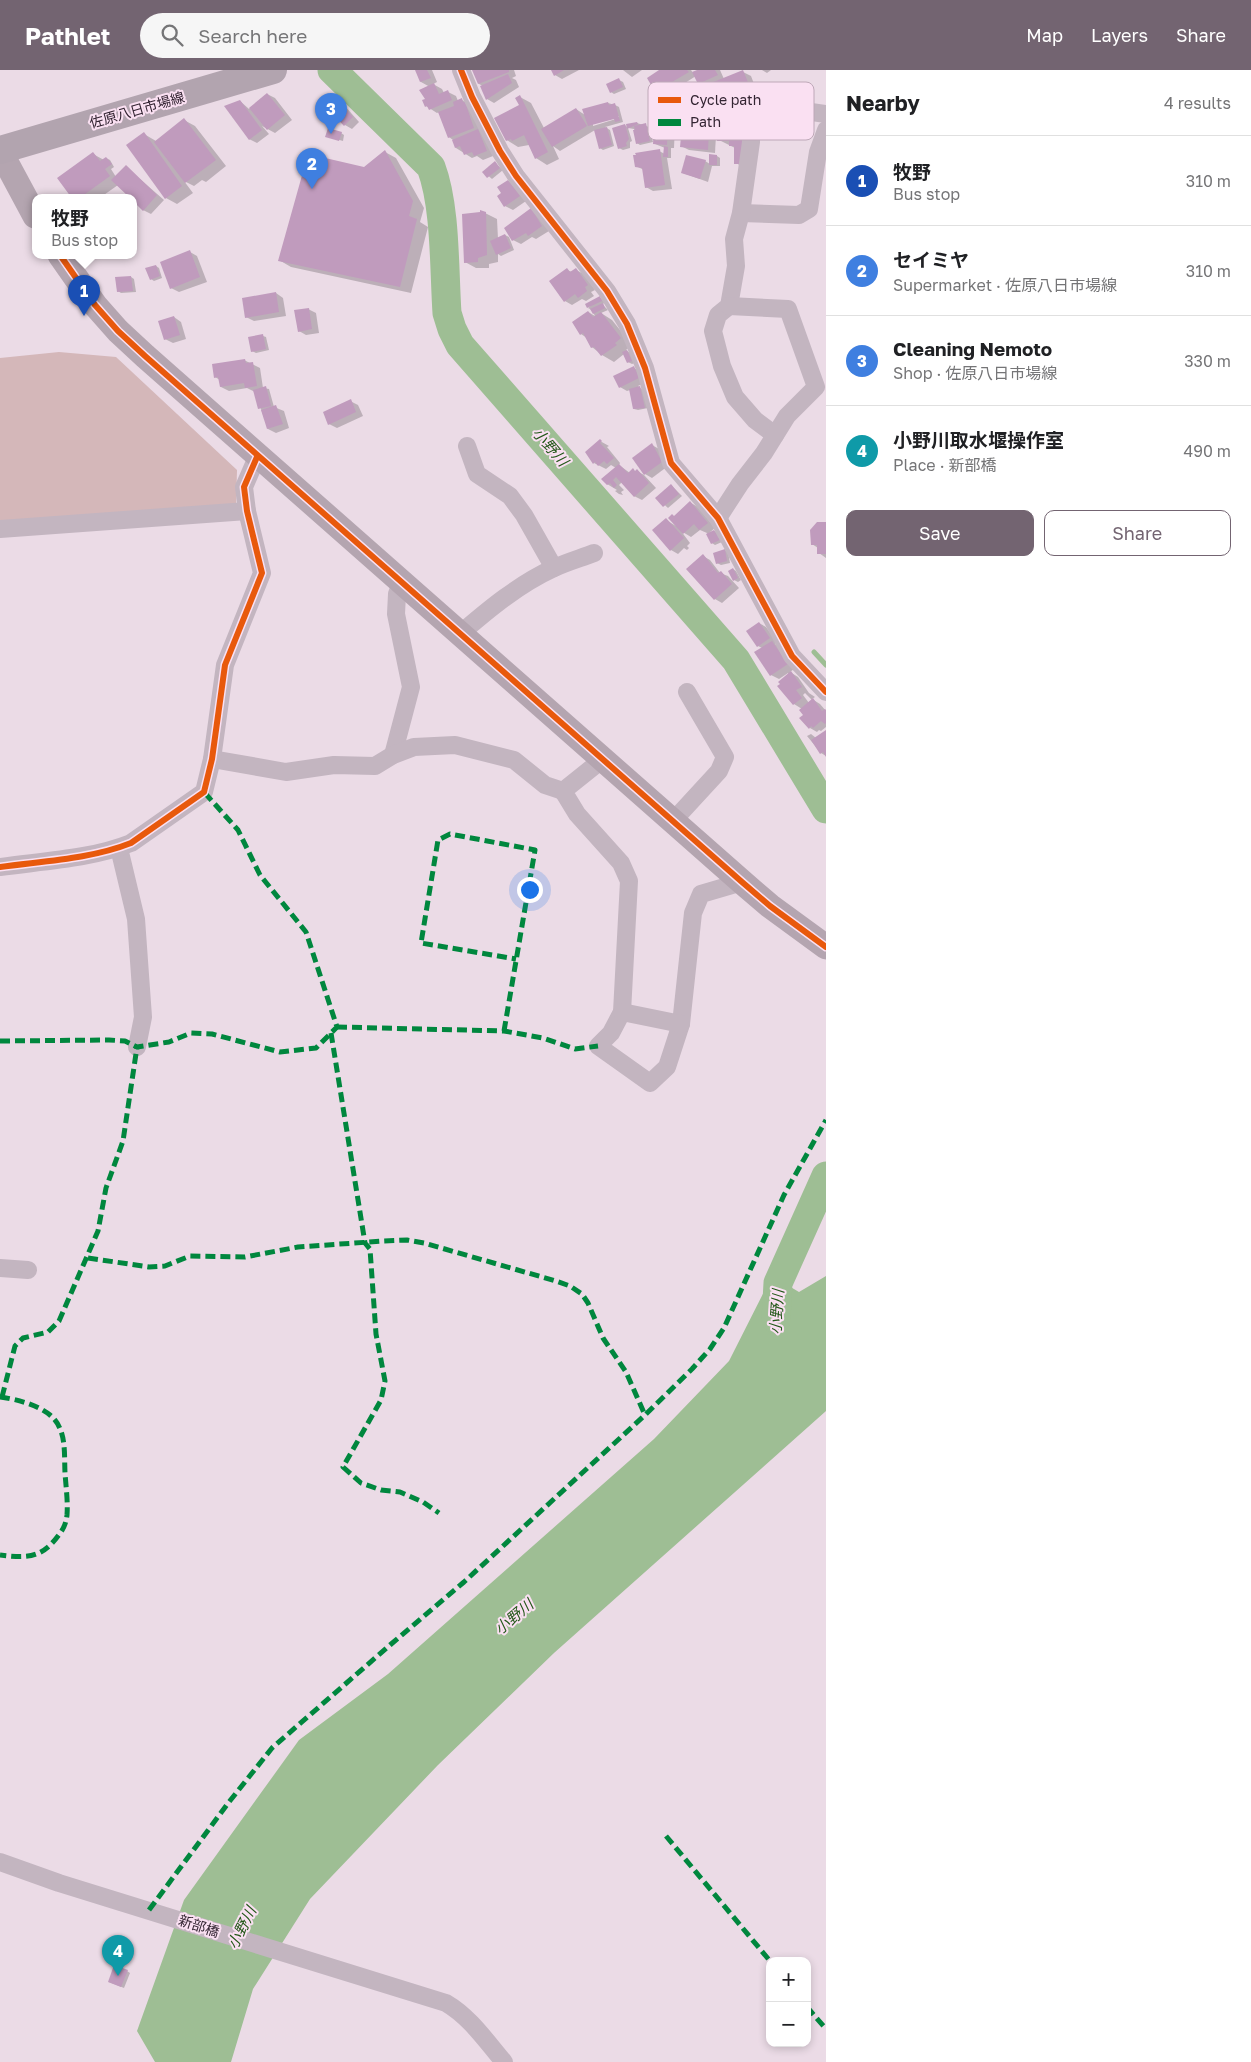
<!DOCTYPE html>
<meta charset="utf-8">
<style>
body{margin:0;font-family:"Golos Text","Noto Sans JP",sans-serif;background:#f6f6f6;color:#202124}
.controls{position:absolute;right:15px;bottom:15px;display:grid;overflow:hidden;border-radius:10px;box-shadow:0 2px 8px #0003}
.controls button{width:45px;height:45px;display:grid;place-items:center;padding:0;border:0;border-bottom:1px solid #e0e0e0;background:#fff;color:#202124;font:25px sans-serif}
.you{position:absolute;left:529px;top:819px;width:18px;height:18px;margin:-12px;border:4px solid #fff;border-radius:50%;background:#1a73e8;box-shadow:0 0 0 8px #1a73e833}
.badge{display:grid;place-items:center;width:32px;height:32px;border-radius:50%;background:#736471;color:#fff;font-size:16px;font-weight:700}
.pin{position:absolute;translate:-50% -41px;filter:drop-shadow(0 1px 2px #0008)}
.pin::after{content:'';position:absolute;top:26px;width:18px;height:15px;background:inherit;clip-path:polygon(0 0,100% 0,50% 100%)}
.popup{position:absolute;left:32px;top:124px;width:105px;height:65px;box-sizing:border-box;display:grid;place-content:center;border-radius:10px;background:#fff;filter:drop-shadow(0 1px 4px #0005);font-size:16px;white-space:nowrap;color:#757577}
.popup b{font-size:19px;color:#202124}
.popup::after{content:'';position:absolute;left:50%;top:100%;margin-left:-10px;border:10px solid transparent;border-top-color:#fff}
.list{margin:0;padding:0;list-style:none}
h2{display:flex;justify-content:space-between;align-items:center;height:65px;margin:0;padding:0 20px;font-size:21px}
h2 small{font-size:16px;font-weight:400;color:#757577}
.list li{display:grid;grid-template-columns:32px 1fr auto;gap:15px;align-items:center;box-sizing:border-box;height:90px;padding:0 20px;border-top:1px solid #e0e0e0}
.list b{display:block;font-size:19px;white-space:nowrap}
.list p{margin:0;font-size:16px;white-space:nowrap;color:#757577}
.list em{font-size:16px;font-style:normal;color:#757577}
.actions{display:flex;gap:10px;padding:15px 20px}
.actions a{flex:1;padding:11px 0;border:1px solid #736471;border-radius:10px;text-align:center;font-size:18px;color:#736471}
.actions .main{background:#736471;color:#fff}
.icon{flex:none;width:28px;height:28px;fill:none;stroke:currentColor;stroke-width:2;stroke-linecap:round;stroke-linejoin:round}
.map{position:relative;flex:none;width:826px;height:1992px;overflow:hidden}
header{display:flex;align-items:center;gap:30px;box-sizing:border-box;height:70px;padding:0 25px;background:#736471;color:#fff}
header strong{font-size:24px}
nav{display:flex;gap:28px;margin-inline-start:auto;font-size:18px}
.search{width:350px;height:45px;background:#f6f6f6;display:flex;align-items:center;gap:12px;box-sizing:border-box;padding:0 18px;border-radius:28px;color:#757577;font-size:19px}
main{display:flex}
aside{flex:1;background:#fff}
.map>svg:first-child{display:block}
.green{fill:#d4b7b9}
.water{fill:#9ebe94}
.shadow{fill:#0003;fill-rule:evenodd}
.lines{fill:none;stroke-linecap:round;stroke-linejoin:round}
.stream{stroke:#9ebe94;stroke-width:5}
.river{stroke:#9ebe94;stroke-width:29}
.building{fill:#c09bbd}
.street{stroke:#c3b5c0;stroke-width:18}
.secondary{stroke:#b4a5b0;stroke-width:25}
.primary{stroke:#b2a4af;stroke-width:28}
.quiet{stroke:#00873e;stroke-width:5;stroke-dasharray:10 5;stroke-linecap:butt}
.cycleway-casing{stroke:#fae0f2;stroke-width:9}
.cycleway{stroke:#e8590c;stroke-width:6}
.labels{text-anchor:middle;stroke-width:4;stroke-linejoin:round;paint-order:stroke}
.street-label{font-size:14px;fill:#332432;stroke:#fae0f2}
.water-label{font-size:15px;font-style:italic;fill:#215717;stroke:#fae0f2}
.key{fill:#fae0f2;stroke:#bea8b8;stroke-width:1}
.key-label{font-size:14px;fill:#332432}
</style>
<header>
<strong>Pathlet</strong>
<div class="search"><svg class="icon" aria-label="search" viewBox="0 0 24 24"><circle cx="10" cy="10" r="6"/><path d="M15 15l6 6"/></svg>Search here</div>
<nav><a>Map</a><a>Layers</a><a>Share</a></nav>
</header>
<main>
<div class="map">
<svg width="826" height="1992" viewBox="0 0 826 1992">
<rect width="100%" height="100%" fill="#ebdbe6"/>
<!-- green -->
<polygon class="green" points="59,282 116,287 237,400 236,438 0,455 0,288"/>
<!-- water -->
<polygon class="water" points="772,1206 799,1222 826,1206 826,1341 554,1583 438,1695 310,1829 253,1919 231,1992 155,1992 137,1961 184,1830 299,1670 388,1604 654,1369 729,1291"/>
<!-- shadow -->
<g class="shadow">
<polygon points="416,0 432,0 437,12 433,14 442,19 444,23 448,22 456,26 458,31 462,30 469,34 493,86 483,90 477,86 472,88 456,78 453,70 449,67 439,42 437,43 426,36 430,17 421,12"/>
<polygon points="473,0 514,0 516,6 512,8 516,10 519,17 494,33 487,29 483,16 479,14"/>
<polygon points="552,0 579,0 562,9 555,5"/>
<polygon points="623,0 642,0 632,7"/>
<polygon points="662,0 691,0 693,3 700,0 720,0 724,9 743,2 751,6 756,19 720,33 712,28 708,17 699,14 696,6 664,26 656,21"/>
<polygon points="762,0 771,0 767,3"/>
<polygon points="619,10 623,12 626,19 614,24 611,22"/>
<polygon points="688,23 691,25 696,37 685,41 681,39"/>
<polygon points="267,24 275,28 292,50 275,63 262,56 269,64 257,73 249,69 240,31 249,39"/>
<path d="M520,27L531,33L544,58L576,39L585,45L608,33L615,35L619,37L623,52L605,57L610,60L614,76L603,80L600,78L595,60L560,81L553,76L559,89L547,95L536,88L529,75L518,77L507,70L521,36ZM619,46V48L593,56V54Z"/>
<polygon points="336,31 344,35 359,52 352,59 345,55"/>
<polygon points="184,50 195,56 226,96 206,112 202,110 194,116 184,111 193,123 177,134 166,128 144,64 156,71"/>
<polygon points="668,51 675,55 674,78 671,78 671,88 667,88 672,119 653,121 646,117 644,100 636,96 659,81 665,84 665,78 655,74"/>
<polygon points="637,53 649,57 653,72 640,75 637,73 634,59 628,58 632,71 630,72 630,78 623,80 619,78 625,55 628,58"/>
<polygon points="725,57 733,61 743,97 736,93 735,78 719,70"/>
<polygon points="683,58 709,60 716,65 715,83 689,80 681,76"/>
<polygon points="341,63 344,65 343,71 329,67"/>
<polygon points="385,82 396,88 424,138 420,152 428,157 411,223 291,197 279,190 364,98"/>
<polygon points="93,84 104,90 106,88 110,90 114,97 111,99 116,107 140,109 164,130 151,144 143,140 133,127 118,115 101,127 73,127 59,108"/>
<polygon points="717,86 720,88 720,96 712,96 708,112 683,103 705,91 710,94"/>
<polygon points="495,93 503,100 492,109 484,102"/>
<polygon points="508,111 516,116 526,131 513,140 505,136 503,123"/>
<polygon points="531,139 538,144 549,161 536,169 532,167 521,174 513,170"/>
<polygon points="481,143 485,143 497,149 498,169 505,165 509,167 514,180 501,186 498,184 498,192 489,194 489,198 476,198 465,192"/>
<polygon points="190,182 197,186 207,212 179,222 171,218"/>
<polygon points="156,196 159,198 162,208 154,211 151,209"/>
<polygon points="567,200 572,202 576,200 584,204 595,220 591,222 594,226 586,231 582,229 572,235 565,231"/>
<polygon points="131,207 134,209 136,222 121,223 118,221"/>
<polygon points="276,223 283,228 286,246 254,251 246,247"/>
<polygon points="600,228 603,230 605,233 602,234 608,240 601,243 612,250 632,275 626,280 630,283 635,293 632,294 628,292 624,284 614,292 602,285 592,277 587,268 581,264 588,242 595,246 592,240 588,238"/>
<polygon points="308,239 316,243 319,263 306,265 299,261"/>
<polygon points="174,247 181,252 186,269 173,273 165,269"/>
<polygon points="263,266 266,267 269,280 256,283 252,281"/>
<polygon points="244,290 260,298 263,318 269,319 274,337 284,341 289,358 276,363 268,359 255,322 247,318 229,321 221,317 220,310 215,307"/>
<polygon points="634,298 641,302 646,312 638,316 643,320 648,338 638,340 634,339 630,320 627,321 620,317"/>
<polygon points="350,331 358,335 363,346 337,358 329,354"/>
<polygon points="600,371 609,376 607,377 620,393 619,395 630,403 637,401 644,405 656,418 642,430 634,426 622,412 619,415 624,420 621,422 623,425 619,424 615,421 617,420 607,414 616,398 611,395 606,399 594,393"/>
<polygon points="652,375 659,379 668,396 652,408 645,404"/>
<polygon points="671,415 682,426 668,438 657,428"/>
<polygon points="691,433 698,437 715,458 709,463 714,461 718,463 722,472 715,475 712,473 707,463 700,460 691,467 681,461 690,473 687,476 689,478 687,480 684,478 678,484 671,480 666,450 676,456 675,447"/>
<polygon points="826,453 826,488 819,483 818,478 812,474"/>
<polygon points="725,480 728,482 730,493 721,495 717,493"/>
<polygon points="703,486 710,490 720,503 728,506 739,518 722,533 715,529"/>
<polygon points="733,499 736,501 741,510 738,512 734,510"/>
<path d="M759,553L766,557L777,572L775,574L779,576L794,599L790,602L798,607L809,623L815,627L812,629L820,634L826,641V657L821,661L819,660L817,662L810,658L802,639L794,634L788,603L779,609L771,605L762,578L758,576ZM805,623L812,630L809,633L803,625Z"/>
<polygon points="826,662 826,686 821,683 807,666 811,664 816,668"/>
<polygon points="127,1901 130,1903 124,1918 109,1912"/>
</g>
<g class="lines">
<!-- stream -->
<polyline class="stream" points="814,582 826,595"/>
<!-- river -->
<g class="river">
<path d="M332,0L431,97C446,137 444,199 447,243L452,259L460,275L736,590L826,739"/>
<polyline points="776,1249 778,1213 826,1106"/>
</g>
</g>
<!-- building -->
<g class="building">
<polygon points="415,0 427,0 431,8 420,12"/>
<polygon points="472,0 509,0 509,2 478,14"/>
<polygon points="551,0 564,0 554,6"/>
<polygon points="659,0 687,0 689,2 655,22 647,8"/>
<polygon points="697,0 715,0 718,5 698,14 692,2"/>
<polygon points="743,0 749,15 711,29 706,15"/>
<polygon points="508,4 512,13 486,30 480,16"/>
<polygon points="619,8 623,17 610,23 606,14"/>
<polygon points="434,13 439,24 448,20 452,30 429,40 427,36 425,37 422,30 425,29 419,20"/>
<polygon points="688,21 693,35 680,40 675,26"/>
<polygon points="267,23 285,45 267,60 249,38"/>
<polygon points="752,23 754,29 748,41 740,44 734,31"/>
<polygon points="520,25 548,82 535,89 524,65 512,71 511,69 506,71 494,48 519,35 515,28"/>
<polygon points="462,28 463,32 465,32 474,58 448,68 438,42 454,36 453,32"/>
<polygon points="336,29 353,47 344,56 327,38"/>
<polygon points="240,30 262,60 249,70 224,36"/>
<polygon points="608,32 609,35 615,33 620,51 615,52 614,49 588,56 582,39"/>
<polygon points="576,38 587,56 552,77 541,59"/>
<polygon points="184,48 216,90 185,113 154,72"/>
<polygon points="668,50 667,75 653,74 654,53 657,53 657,51"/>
<polygon points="637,52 638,54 627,59 626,54"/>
<polygon points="646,53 650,71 636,74 633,60 635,60 634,56"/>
<polygon points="625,54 629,69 626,73 627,76 618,79 612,58"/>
<polygon points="682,56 709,59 708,80 680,77"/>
<polygon points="719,56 726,56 726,60 737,60 737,57 745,57 744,94 734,94 734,76 729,76 729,71 717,71"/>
<polygon points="607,57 612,75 599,79 594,60"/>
<polygon points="328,58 342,62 339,71 325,67"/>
<polygon points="478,59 487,81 474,86 472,82 464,85 460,76 455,78 452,70"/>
<polygon points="144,62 182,116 165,129 126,75"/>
<polygon points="664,76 668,77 668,87 663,87"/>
<polygon points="660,79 665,115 645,118 642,98 635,97 633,85 636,85 635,83"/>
<polygon points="385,80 413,131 409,146 417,149 400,217 278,191 308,84 364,97"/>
<polygon points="93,82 100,91 106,87 112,94 105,99 110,106 81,127 71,127 57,108"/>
<polygon points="709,84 717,85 717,95 709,95"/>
<polygon points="686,85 706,90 700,109 681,103"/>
<polygon points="495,91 500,98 487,108 482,102"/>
<polygon points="126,95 157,125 143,141 133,131 133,127 129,127 111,110"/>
<polygon points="508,110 520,126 504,137 497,126 501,123 497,117"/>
<polygon points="531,138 542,156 528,166 526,163 512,171 504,158"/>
<polygon points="480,140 486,142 487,185 478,188 478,192 464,193 462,144 480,142"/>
<polygon points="505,164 511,178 496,185 490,171"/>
<polygon points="190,180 200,207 170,219 160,192"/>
<polygon points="156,195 160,206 150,210 145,198"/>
<polygon points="567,198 570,202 576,198 588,215 585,217 587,221 578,228 575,224 564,232 549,211"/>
<polygon points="131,206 133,221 117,222 115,207"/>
<polygon points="276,222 279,242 245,248 242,228"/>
<polygon points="600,226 602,231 587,238 585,234"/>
<polygon points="603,233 605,238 593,244 590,239"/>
<polygon points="309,238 312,259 298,262 294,240"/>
<polygon points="588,241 593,247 601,242 621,268 615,273 617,275 601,286 594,277 591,278 583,263 580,265 572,252"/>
<polygon points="174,246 180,265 164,270 158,251"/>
<polygon points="263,264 266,279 251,282 248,267"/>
<polygon points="627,280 632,291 627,293 622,282"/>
<polygon points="245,289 246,293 253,292 257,316 245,318 244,313 220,317 218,307 214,308 212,294"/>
<polygon points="634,296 639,308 619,318 613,306"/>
<polygon points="266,316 271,336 258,339 253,320"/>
<polygon points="640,316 645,338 633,339 629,319"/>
<polygon points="351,329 356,342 328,355 323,342"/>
<polygon points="276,335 283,354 267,359 261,340"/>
<polygon points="600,369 602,371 600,373 614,388 607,394 604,391 598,396 595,392 593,394 585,382"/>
<polygon points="652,373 662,392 644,405 632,388"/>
<polygon points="619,394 628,403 633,398 635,401 637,399 649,413 634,427 616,407 613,410 617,415 614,418 610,413 607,415 601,409"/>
<polygon points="671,414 679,424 663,437 655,428"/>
<polygon points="690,431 708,453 699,460 694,454 683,464 668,448 672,444 674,446"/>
<polygon points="666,448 684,468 670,481 652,460"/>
<polygon points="817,452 826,452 826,484 817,484 817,475 811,475 810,460"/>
<polygon points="714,460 720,470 711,474 706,464"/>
<polygon points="725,479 727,491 716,494 713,483"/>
<polygon points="703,484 718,503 721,501 732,514 714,530 686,499"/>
<polygon points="733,498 738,508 733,511 728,501"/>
<polygon points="759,552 770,568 757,577 746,561"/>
<polygon points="772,571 788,594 770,606 754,582"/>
<polygon points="791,601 802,617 796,620 802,628 793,635 777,616 780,614 778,612"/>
<polygon points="813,628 822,641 825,639 826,640 826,653 825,654 821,651 813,658 811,656 809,659 799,648 803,645 799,640"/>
<polygon points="826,660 826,687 823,682 820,684 811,670"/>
<polygon points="114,1895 128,1900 121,1917 108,1912"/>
</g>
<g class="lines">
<!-- street -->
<g class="street">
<polyline points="461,0 472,27 500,81 516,106 607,221 627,254 645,298 671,393 718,448 792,586 826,622"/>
<polyline points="741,143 799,145 809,139 818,82 826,60"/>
<polyline points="775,365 755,350 735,327 722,296 713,261 718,245 729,236 736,196 734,169 741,143 751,72 751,48 756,34 826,44"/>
<polyline points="467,376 477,404 510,426 524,445 554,498"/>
<polyline points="718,448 740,414 764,383 787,346 816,317 788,239 729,236"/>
<polyline points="0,459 247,441"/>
<path d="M460,564C489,539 519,514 554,498C567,492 581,488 594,483"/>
<polyline points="393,685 411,617 396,544 397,524 402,511"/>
<polyline points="212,689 286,702 334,695 375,696 393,685 414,677 455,675 514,690 545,715 563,721"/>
<polyline points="603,689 563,721 577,744 621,793 629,811 622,942 611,963 598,976 650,1013 667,997 681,954 693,843 701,824 742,812"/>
<polyline points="673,751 719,701 725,687 687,622"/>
<polyline points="119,778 136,849 143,947 137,977"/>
<path d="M0,797C43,791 91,789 131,773L204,722L212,689L225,595L262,503L247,441L244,417L257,387"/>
<polyline points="622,942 681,954"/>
<polyline points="0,1198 28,1200"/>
<path d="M0,1792L59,1813L446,1933C470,1947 486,1971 504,1992"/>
</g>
<!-- secondary -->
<g class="secondary">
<polyline points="0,81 35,146"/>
<polyline points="60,185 95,235 118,261 145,286 742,812 770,836 826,877"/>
</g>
<!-- primary -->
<polyline class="primary" points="0,80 273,0"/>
<!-- quiet -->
<g class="quiet">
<polyline points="337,957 504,961 543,968 575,979 598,976"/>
<polyline points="504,961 535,780 450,764 438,770 421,873 516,889"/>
<polyline points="331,963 365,1173 370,1179 376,1264 385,1311 381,1330 343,1397 361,1413 381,1420 400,1422 423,1432 439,1443"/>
<polyline points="0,971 109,970 125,971 137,977 169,972 191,963 212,964 280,982 316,978 337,957 306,862 260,805 238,760 204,722"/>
<polyline points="88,1188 149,1197 165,1196 190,1186 245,1187 298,1177 384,1171 407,1170 424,1173 556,1211 570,1216 582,1224 588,1233 603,1268 626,1302 645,1345"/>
<path d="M0,1327C16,1329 38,1335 50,1345C67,1359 64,1383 65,1403C66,1417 68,1432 67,1445C66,1454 63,1460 58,1466C41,1489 26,1488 0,1485"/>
<polyline points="2,1327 15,1276 23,1268 48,1262 59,1251 98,1161 106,1118 123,1071 137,977"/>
<polyline points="666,1766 770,1891"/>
<polyline points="149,1840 229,1732 272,1678 390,1575 464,1512 645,1345 692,1299 710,1279 724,1258 784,1125 826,1050"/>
<polyline points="807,1937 826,1959"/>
</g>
<defs>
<g id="cycleway">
<polyline points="461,0 472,27 500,81 516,106 607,221 627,254 645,298 671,393 718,448 792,586 826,622"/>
<polyline points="60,185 95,235 118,261 145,286 742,812 770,836 826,877"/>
<path d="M0,797C43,791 91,789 131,773L204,722L212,689L225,595L262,503L247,441L244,417L257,387"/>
</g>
</defs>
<!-- cycleway casing -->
<use href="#cycleway" class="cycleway-casing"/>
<!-- cycleway -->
<use href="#cycleway" class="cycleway"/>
</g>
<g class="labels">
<!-- street labels -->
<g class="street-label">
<text transform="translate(137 40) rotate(-16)" y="5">佐原八日市場線</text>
<text transform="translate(199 1856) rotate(18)" y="5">新部橋</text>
</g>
<!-- water labels -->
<g class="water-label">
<text transform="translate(550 377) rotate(49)" y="5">小野川</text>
<text transform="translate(777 1242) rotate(-86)" y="5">小野川</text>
<text transform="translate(514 1547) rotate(-40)" y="5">小野川</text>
<text transform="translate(242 1858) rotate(-63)" y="5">小野川</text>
</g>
</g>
<!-- legend -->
<rect x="648" y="12" width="166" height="58" rx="8" class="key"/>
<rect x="658" y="27" width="23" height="6" fill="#e8590c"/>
<rect x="658" y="49" width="23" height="7" fill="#00873e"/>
<g class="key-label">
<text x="690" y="35">Cycle path</text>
<text x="690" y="57">Path</text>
</g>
</svg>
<div class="controls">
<button>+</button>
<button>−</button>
</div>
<div class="you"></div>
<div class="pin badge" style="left:84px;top:246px;background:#1a4fb4">1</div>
<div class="popup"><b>牧野</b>Bus stop</div>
<div class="pin badge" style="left:312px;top:119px;background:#3f7fe0">2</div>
<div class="pin badge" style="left:331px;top:64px;background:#3f7fe0">3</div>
<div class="pin badge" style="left:118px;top:1906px;background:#0f9aa8">4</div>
</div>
<aside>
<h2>Nearby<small>4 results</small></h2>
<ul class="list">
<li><span class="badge" style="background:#1a4fb4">1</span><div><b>牧野</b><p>Bus stop</p></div><em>310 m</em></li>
<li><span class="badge" style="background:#3f7fe0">2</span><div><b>セイミヤ</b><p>Supermarket · 佐原八日市場線</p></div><em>310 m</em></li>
<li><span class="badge" style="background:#3f7fe0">3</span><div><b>Cleaning Nemoto</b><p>Shop · 佐原八日市場線</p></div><em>330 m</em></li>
<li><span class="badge" style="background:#0f9aa8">4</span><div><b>小野川取水堰操作室</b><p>Place · 新部橋</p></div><em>490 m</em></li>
</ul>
<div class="actions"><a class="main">Save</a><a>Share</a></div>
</aside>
</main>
